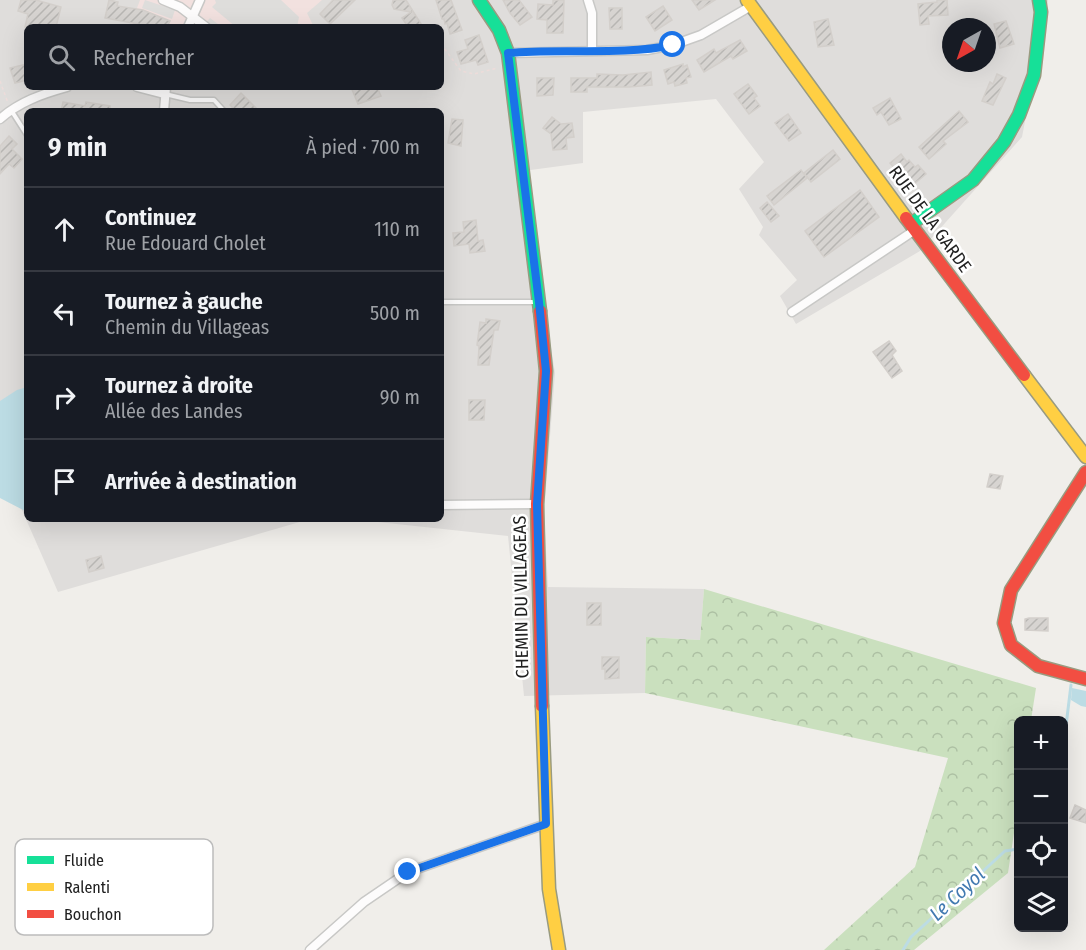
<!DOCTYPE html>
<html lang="fr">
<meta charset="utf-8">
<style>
body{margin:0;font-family:"Fira Sans Condensed",sans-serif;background:#20242c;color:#f1f3f6}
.controls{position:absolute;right:18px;bottom:18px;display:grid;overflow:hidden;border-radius:9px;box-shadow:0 6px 24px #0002}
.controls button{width:54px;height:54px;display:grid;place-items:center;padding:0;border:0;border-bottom:2px solid #363941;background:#171b24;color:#f1f3f6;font:30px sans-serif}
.compass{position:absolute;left:942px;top:18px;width:54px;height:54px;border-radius:50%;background:#171b24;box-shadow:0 6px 24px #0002;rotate:220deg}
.stop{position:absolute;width:18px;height:18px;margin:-14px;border:4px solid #1a73e8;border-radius:50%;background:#fff}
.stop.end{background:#1a73e8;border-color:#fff;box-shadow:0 2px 6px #0008}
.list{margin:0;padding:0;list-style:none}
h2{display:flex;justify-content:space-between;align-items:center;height:78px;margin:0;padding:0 24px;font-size:26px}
h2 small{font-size:20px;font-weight:400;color:#9ea1a6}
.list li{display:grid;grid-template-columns:39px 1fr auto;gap:18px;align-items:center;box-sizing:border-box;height:84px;padding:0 24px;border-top:2px solid #363941}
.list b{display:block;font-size:22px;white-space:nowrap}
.list p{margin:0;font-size:20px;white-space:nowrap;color:#9ea1a6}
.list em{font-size:20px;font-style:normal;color:#9ea1a6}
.icon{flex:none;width:33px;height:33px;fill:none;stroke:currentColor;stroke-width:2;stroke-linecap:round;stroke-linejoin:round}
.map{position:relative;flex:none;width:1086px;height:950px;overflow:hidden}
.search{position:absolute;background:#171b24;box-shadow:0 6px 24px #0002;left:24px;top:24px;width:420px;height:66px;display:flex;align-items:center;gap:15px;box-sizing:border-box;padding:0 21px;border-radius:9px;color:#9ea1a6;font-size:22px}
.panel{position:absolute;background:#171b24;box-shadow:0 6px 24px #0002;left:24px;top:108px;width:420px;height:414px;border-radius:9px}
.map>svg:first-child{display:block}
.residential{fill:#dfdddb;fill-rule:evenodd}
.commercial{fill:#f2e1df}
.religious{fill:#dedddb}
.forest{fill:url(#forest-crowns)}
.water{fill:#bcdce4}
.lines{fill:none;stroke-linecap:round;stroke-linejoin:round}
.stream{stroke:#bcdce4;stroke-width:3}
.building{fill:url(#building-hatch);stroke:#d3cfcb;stroke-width:1.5}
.lane-casing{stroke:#c8c8c6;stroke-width:7}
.street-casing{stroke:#c8c8c6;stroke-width:11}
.fast-casing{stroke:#999b80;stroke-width:15}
.slow-casing{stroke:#999b80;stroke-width:15}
.jam-casing{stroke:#999b80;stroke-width:15}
.path{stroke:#eddcda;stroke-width:1.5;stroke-dasharray:3 3;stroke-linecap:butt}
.lane{stroke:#fdfcfc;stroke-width:4}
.street{stroke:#fdfcfc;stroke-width:8}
.fast{stroke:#16e098;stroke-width:12}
.slow{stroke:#ffcf43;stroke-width:12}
.jam{stroke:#f24e42;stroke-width:12}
.route{stroke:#1a73e8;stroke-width:8}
.labels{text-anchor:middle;stroke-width:5;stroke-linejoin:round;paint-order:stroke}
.street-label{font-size:18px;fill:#212121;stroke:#fff}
.water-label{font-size:20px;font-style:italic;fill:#427ab1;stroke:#fff}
.key{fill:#fff;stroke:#bcbcbc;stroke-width:1.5}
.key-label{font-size:16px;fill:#212121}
</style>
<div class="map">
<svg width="1086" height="950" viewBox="0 0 1086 950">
<defs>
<pattern id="forest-crowns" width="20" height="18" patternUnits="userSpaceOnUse" patternTransform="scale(1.5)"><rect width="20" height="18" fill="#cae0be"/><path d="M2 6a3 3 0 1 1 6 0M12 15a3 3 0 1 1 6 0" fill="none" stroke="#adc0a3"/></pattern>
<pattern id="building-hatch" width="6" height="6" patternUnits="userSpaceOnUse" patternTransform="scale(1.5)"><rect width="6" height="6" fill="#d7d4d1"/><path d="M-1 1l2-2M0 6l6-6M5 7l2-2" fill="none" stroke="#b8b6b3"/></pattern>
</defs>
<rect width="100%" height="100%" fill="#f0eeea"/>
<!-- residential -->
<path class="residential" d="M0,0H1048V1L1022,137L920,251L796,324L780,296L797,280L759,235L763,227L739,189L764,162L716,99L583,112V163L523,171L555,373L544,513L548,587L704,589L700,640L646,637L645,693L524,696L508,536L350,519H441V111H27V519H310L58,592L0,460ZM27,27H441V87H27ZM951,27H987V63H951Z"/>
<!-- commercial -->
<polygon class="commercial" points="140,0 322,0 307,13 313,25 309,27 222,27 210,18 202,27 130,27"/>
<!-- religious -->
<g class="religious">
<polygon points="145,0 175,10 172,19 142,8"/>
<polygon points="215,0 281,0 299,17 297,27 236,27 212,7 216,3"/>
</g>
<!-- forest -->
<polygon class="forest" points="704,589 1036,688 1031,720 1018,720 1018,806 1008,873 914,950 824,950 915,867 948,758 645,693 646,637 700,640"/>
<!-- water -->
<g class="water">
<polygon points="27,387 27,512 0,498 0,401 17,390"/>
<polygon points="1072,688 1086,691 1086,707 1081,706 1071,700"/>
</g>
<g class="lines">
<!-- stream -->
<g class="stream">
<polyline points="1064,742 1071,685"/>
<polyline points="903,950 911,937 1005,851 1018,849"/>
</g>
</g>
<!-- building -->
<g class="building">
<polygon points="21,0 36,0 61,7 56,27 25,27 28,14 18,11"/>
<polygon points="109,0 118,2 117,6 143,10 170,21 167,27 136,27 138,24 105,18"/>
<polygon points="333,0 355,0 330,24 320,14"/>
<polygon points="393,0 406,0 423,27 408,27 402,18 411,12 394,9 392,5"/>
<polygon points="436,0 451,0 462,30 450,34 447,23 445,24 444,19 442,19"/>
<polygon points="503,0 519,0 532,17 520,25 510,13"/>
<polygon points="553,0 564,0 563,33 547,33 547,20 537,19 538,4 553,5"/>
<polygon points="692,0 715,0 699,10"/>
<polygon points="937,0 947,0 948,15 928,16 929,24 920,25 918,4 937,2"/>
<polygon points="663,6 672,20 655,31 646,17"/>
<polygon points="609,8 622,8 622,29 610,29"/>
<polygon points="828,19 834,45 818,47 814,22"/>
<polygon points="1006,21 1014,44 1000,48 994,24"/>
<polygon points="479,35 488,62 478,65 476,60 461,64 457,52 468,49 465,40"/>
<polygon points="740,40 747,51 733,59 731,56 704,72 697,60 714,49 716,53"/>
<polygon points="27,64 27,80 15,83 10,68"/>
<polygon points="683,64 683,67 687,65 691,77 686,78 687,83 675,86 674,82 668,84 664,70"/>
<polygon points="651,72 652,85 629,87 587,87 587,92 571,92 571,78 597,78 597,74 623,75"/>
<polygon points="997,74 1006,78 993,105 982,101 990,82 993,84"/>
<polygon points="537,78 554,78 553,95 537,96"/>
<polygon points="748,84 757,96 754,98 760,106 749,114 734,94"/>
<polygon points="351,87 377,87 381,96 358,104"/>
<polygon points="241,93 259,111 236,111 230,105"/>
<polygon points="890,98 901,119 889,125 881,112 877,115 873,108"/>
<polygon points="63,102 85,106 86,102 110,106 110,111 61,111"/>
<polygon points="959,111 968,122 943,141 946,144 929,159 919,147"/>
<polygon points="788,114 801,133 789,141 775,123"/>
<polygon points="552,117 561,124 572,123 574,137 566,138 567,149 553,150 551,134 543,128"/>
<polygon points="452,119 463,120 461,146 448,143"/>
<polygon points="9,136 17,144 12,149 22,159 14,168 9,164 0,174 0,146"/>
<polygon points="833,150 840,159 811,182 804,173"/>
<polygon points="901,154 907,162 909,160 915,167 918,165 926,174 913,185 899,169 897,171 890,163"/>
<polygon points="801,170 807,178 774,205 767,196"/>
<polygon points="860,190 879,217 824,257 805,231"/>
<polygon points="767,202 779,216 771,222 760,208"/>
<polygon points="476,220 478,241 483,240 485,251 470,253 469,244 454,246 453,233 464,232 463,222"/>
<polygon points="486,319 500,321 498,330 494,330 489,365 478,365 479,346 477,345 480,322 486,323"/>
<polygon points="889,341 896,351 892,355 902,371 892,378 873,352"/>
<polygon points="469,400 485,400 484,420 469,420"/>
<polygon points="990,474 1003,476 1000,489 987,487"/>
<polygon points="101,556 104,568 89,572 86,560"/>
<rect x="587" y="603" width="14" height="22"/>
<polygon points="1029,618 1048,618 1048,631 1025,630 1025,619"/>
<polygon points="602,657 619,657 619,678 605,679 605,669 602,669"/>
<polygon points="1075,805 1086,810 1086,823 1070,818"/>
</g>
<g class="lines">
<defs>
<g id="lane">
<polyline points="165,94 190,100 214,100 224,111"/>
<polyline points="11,110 27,135"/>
<polyline points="441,302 536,302"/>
</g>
<g id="street">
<polyline points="163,0 180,7 206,27"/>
<polyline points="588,0 592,13 592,50"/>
<polyline points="188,27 200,0"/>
<polyline points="508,53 647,50 673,45 701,35 751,6"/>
<polyline points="137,87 164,94"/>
<polyline points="164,111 166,87"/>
<path d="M0,119C19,102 42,94 67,87"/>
<polyline points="792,312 915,230"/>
<polyline points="441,505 537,504"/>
<polyline points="310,950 364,902 408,872 546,824"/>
</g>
<g id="fast">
<polyline points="479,0 499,30 508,53 540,311"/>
<polyline points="911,224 973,180 1004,142 1019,115 1034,75 1041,12 1039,0"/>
</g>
<g id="slow">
<polyline points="747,0 906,218"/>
<polyline points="1024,375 1086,457"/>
<polyline points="542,706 549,889 559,950"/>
</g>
<g id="jam">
<polyline points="906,218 1024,375"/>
<polyline points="540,311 546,371 537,504 542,706"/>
<polyline points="1086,472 1011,590 1004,623 1011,645 1038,666 1086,679"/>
</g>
</defs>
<!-- lane casing -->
<use href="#lane" class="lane-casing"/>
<!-- street casing -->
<use href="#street" class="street-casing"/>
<!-- fast casing -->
<use href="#fast" class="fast-casing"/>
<!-- slow casing -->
<use href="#slow" class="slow-casing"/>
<!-- jam casing -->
<use href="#jam" class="jam-casing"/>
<!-- path -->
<g class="path">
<polyline points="441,44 461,71 474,74 497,68"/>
<polyline points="0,81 8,103"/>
</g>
<!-- lane -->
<use href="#lane" class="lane"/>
<!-- street -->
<use href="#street" class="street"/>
<!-- fast -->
<use href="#fast" class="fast"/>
<!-- slow -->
<use href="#slow" class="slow"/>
<!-- jam -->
<use href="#jam" class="jam"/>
</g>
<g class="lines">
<!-- route -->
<path class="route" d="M408,872L546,824L537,504L546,371L539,302L508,53C562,48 620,56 673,45"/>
</g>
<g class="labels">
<!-- street labels -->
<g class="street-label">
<text transform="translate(930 219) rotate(54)" y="6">RUE DE LA GARDE</text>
<text transform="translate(521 597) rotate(-91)" y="6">CHEMIN DU VILLAGEAS</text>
</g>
<!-- water labels -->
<g class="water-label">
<text transform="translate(957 894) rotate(-43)" y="7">Le Coyol</text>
</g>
</g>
<!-- legend -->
<rect x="15" y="839" width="198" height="96" rx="9" class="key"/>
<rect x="27" y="856" width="27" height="8" fill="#16e098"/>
<rect x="27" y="883" width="27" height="8" fill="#ffcf43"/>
<rect x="27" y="910" width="27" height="8" fill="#f24e42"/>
<g class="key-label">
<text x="64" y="866">Fluide</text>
<text x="64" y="893">Ralenti</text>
<text x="64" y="920">Bouchon</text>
</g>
</svg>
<div class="controls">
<button>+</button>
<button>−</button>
<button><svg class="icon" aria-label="locate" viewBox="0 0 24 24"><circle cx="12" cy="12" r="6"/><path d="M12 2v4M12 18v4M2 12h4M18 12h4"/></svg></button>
<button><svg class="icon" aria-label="layers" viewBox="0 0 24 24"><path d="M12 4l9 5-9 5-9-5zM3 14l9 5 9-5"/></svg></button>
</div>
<svg class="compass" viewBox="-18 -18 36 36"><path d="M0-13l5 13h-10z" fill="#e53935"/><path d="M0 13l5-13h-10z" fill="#9ea1a6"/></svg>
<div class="stop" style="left:673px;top:45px"></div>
<div class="stop end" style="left:408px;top:872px"></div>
<div class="search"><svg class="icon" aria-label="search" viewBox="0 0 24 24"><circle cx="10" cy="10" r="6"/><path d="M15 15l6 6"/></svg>Rechercher</div>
<section class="panel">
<h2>9 min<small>À pied · 700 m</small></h2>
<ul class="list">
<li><svg class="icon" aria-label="ahead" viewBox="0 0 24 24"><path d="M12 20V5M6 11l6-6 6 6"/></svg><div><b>Continuez</b><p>Rue Edouard Cholet</p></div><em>110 m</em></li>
<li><svg class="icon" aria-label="left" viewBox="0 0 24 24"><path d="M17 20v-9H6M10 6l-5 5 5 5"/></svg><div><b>Tournez à gauche</b><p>Chemin du Villageas</p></div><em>500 m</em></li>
<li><svg class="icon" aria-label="right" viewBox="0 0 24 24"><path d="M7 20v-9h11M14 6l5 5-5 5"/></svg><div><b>Tournez à droite</b><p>Allée des Landes</p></div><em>90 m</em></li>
<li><svg class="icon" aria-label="arrive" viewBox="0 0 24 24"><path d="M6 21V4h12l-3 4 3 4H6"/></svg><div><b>Arrivée à destination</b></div></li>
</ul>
</section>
</div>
